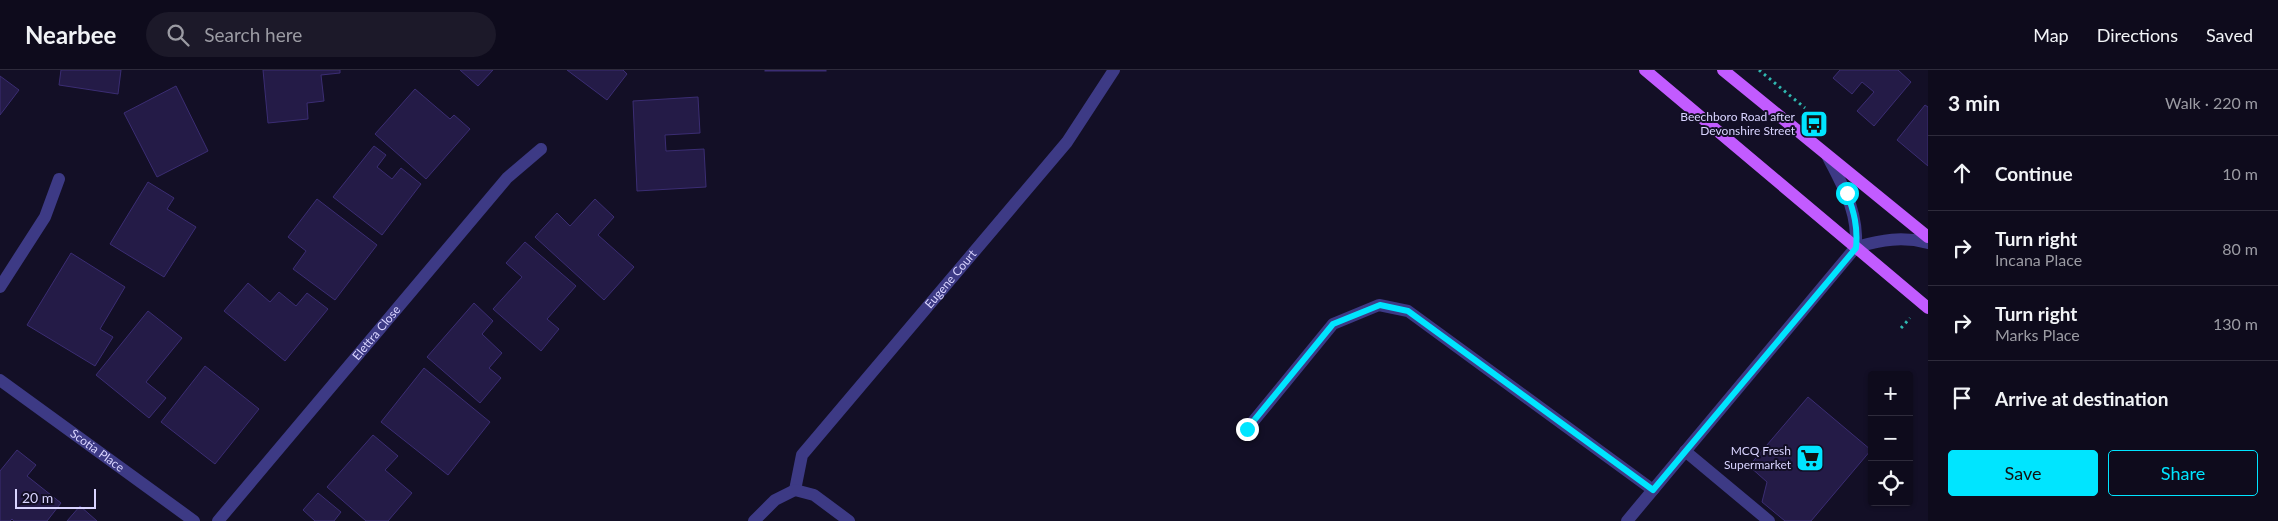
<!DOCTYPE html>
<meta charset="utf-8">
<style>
body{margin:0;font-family:Lato,sans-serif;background:#1c1929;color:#f1f3f6}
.controls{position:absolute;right:15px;bottom:15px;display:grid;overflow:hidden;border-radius:5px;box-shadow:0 1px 4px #0004}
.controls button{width:45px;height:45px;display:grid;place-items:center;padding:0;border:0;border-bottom:1px solid #2e2b3b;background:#0e0b1c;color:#f1f3f6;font:25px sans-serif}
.scale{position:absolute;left:15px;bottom:12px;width:81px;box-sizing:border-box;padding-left:5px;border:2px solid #d9d4ff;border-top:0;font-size:14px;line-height:18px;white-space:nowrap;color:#d9d4ff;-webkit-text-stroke:4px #130f26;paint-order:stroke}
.stop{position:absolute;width:15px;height:15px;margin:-11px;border:4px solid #00e5ff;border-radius:50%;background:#fff}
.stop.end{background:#00e5ff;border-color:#fff;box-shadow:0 1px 5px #0008}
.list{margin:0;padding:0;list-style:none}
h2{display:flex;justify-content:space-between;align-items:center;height:65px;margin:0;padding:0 20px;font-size:21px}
h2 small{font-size:16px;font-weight:400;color:#9b9ba3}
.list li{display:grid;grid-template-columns:32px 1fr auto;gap:15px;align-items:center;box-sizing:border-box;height:75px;padding:0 20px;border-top:1px solid #2e2b3b}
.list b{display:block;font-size:19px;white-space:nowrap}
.list p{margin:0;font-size:16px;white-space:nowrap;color:#9b9ba3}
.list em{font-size:16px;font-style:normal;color:#9b9ba3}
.actions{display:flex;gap:10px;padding:15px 20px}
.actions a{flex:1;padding:11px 0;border:1px solid #00e5ff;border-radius:5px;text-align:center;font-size:18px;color:#00e5ff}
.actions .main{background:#00e5ff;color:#111}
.icon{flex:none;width:28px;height:28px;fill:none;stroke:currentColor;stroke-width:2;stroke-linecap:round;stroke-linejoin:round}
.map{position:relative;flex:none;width:1928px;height:451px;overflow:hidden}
header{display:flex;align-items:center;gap:30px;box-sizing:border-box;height:70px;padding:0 25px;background:#0e0b1c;border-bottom:1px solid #2e2b3b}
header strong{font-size:24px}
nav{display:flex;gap:28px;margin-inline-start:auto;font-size:18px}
.search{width:350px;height:45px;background:#1c1929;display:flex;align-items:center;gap:12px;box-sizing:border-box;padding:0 18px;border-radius:28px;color:#9b9ba3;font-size:19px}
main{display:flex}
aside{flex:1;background:#0e0b1c}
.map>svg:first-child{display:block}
.building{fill:#241b47;stroke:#3b2d73}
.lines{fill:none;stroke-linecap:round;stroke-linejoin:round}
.path{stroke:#2fb8b0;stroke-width:3;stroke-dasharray:2.5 4;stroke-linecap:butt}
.service{stroke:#3d3a85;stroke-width:12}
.minor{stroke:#3d3a85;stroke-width:12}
.primary{stroke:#c25bff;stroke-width:12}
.route{stroke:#00e5ff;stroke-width:6}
.labels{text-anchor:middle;stroke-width:4;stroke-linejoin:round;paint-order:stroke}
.poi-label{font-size:12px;fill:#d9d4ff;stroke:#130f26;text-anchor:end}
.street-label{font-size:12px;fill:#d9d4ff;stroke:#130f26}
</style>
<header>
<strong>Nearbee</strong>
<div class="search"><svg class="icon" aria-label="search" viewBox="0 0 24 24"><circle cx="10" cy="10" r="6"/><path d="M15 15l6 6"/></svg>Search here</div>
<nav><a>Map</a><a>Directions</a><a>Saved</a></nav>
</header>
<main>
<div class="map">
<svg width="1928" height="451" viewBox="0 0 1928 451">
<rect width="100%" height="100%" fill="#130f26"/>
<!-- building -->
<g class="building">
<polygon points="61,0 121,0 118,24 59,15"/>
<polygon points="263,0 340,0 340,3 321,5 324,31 307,33 308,49 268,53"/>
<polygon points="460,0 493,0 478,16"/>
<polygon points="567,0 623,0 627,4 607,30"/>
<rect x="765" y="0" width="61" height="1"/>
<polygon points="1840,0 1898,0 1911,12 1874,56 1857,41 1874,22 1862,12 1852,24 1833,8"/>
<polygon points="0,6 19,20 0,45"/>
<polygon points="176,16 208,81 157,107 124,43"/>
<polygon points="415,19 450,49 454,45 470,59 426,109 375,64"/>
<polygon points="698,27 700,63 665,65 666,81 704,79 706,117 637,121 633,31"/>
<polygon points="1925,35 1928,37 1928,96 1897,70"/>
<polygon points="374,76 386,85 377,97 392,109 401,98 421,114 382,165 333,127"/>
<polygon points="148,112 174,128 167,139 196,157 164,207 110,174"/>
<polygon points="317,129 377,175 335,230 293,199 306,181 288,167"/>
<polygon points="595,129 614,147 598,165 634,197 604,230 535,167 557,143 570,156"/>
<polygon points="525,172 576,216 547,249 559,259 541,281 493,239 522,207 506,193"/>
<polygon points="71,183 125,217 100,259 113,267 95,296 27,255"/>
<polygon points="248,213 270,232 279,222 296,236 307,223 328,239 285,291 224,241"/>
<polygon points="474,233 493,251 482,264 502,283 489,298 501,308 480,333 427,287"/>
<polygon points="148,241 182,268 146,312 166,328 149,348 96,305"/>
<polygon points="205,296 259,339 215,394 161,352"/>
<polygon points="424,298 490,352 448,405 381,352"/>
<polygon points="1808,327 1871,380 1811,451 1785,451 1762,432 1767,412 1749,396"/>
<polygon points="373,365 398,386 385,400 412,423 388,451 366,451 327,417"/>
<polygon points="17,380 36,395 27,406 61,433 47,451 14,451 12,449 10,451 0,451 0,401"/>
<polygon points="318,423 341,442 334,451 315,451 303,440"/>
<polygon points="80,436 97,451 67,451"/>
</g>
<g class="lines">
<!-- path -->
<g class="path">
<polyline points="1759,0 1805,38"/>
<polyline points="1901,258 1910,248"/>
</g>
<!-- service -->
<polyline class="service" points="1685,381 1769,451"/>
<!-- minor -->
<g class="minor">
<path d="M1827,85C1843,117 1858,140 1856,177"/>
<path d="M1856,177C1882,170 1902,166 1928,173"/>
<polyline points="0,217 45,147 59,109"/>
<path id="s1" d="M0,310L194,451"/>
<polyline points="1247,359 1333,254 1379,235 1408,241 1653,420"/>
<path id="s2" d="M795,420L802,385L1067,72L1114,0"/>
<path id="s3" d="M218,451L507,108L541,79"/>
<polyline points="754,451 775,430 795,420 814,425 849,451"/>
<polyline points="1627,451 1856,177"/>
</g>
<!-- primary -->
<g class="primary">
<polyline points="1645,0 1928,238"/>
<polyline points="1723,0 1928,167"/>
</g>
</g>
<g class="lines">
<!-- route -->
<path class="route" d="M1247,359L1333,254L1380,235L1408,241L1653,420L1856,178C1858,157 1854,142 1847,123"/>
</g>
<!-- icons -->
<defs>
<symbol id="bus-square" viewBox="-11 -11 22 22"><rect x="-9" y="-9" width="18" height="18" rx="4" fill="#00e5ff" stroke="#130f26"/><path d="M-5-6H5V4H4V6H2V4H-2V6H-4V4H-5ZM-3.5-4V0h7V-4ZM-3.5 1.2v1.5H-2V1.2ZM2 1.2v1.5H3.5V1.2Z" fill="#111"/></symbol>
<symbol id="supermarket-square" viewBox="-11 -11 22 22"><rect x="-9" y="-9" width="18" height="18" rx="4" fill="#00e5ff" stroke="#130f26"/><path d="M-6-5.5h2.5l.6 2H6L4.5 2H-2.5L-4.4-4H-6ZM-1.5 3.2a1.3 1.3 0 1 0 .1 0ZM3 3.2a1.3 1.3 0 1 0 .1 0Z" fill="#111"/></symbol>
</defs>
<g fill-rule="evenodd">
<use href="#bus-square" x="1798" y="38" width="32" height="32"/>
<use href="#supermarket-square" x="1794" y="372" width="32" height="32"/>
</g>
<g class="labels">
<!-- poi labels -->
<g class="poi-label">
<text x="1795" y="51">Beechboro Road after<tspan x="1795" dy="14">Devonshire Street</tspan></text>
<text x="1791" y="385">MCQ Fresh<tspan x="1791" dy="14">Supermarket</tspan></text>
</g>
<!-- street labels -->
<g class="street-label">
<text dy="4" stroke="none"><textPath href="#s2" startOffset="266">Eugene Court</textPath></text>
<text dy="4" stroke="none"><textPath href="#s3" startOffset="246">Elettra Close</textPath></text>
<text dy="4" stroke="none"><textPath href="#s1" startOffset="120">Scotia Place</textPath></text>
</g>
</g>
</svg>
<div class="controls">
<button>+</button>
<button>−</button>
<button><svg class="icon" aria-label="locate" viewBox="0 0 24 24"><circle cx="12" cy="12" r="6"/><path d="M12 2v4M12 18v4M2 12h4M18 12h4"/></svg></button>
</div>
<div class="scale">20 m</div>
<div class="stop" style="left:1847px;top:123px"></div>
<div class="stop end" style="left:1247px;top:359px"></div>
</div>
<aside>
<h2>3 min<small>Walk · 220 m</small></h2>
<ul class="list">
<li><svg class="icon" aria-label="ahead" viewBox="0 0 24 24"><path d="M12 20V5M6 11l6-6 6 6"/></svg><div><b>Continue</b></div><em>10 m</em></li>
<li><svg class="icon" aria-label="right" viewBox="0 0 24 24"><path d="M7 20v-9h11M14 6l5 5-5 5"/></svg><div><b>Turn right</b><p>Incana Place</p></div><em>80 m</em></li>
<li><svg class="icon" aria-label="right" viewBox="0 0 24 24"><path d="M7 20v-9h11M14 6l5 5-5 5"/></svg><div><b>Turn right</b><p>Marks Place</p></div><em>130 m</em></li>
<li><svg class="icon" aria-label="arrive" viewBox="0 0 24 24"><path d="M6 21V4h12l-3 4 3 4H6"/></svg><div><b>Arrive at destination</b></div></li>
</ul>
<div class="actions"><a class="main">Save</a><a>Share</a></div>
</aside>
</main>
